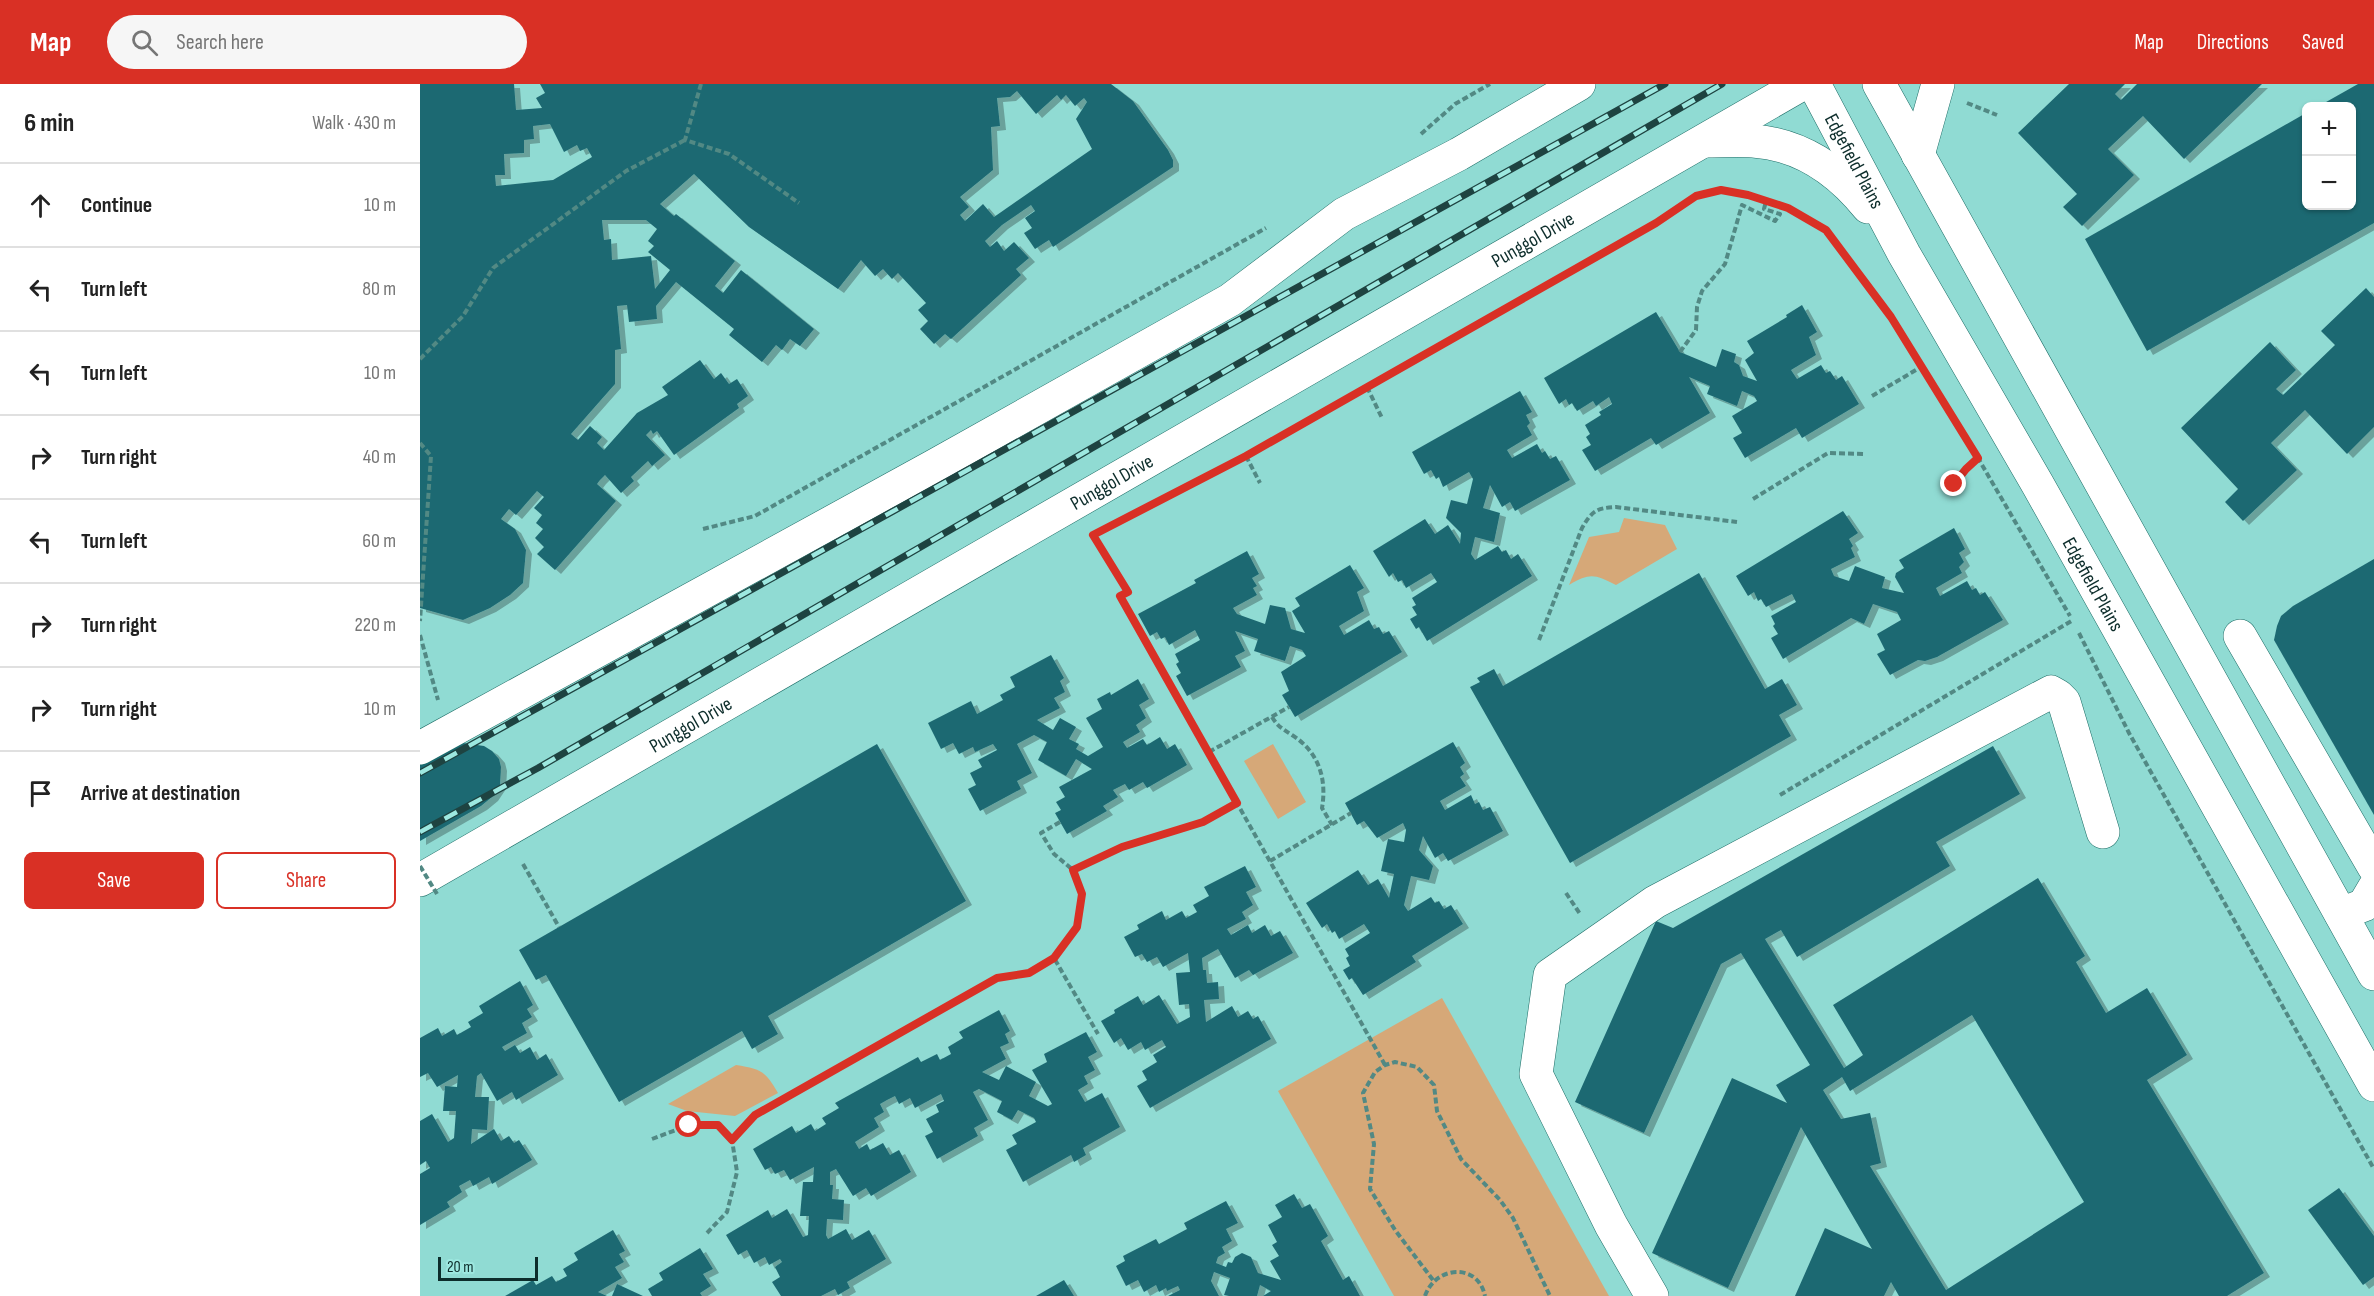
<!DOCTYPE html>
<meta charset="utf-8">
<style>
body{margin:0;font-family:"Sofia Sans Condensed",sans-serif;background:#f6f6f6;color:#222}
.controls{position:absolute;right:18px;top:18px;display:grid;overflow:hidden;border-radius:9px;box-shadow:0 2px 4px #0004}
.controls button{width:54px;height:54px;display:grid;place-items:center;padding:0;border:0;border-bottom:2px solid #e0e0e0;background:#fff;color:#222;font:30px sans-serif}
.scale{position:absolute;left:18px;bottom:15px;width:100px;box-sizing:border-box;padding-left:6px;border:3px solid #0d2d2b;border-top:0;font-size:16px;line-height:21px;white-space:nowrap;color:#0d2d2b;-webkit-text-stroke:4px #9de8e0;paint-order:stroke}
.stop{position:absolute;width:18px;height:18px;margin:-14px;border:4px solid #d93025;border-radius:50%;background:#fff}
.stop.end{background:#d93025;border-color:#fff;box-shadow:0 2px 6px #0008}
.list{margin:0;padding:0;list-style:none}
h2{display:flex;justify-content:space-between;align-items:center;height:78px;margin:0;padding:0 24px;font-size:26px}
h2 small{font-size:20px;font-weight:400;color:#767676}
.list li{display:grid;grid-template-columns:39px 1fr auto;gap:18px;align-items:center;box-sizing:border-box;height:84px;padding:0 24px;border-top:2px solid #e0e0e0}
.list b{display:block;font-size:22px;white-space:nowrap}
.list em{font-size:20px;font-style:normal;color:#767676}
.actions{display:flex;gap:12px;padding:18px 24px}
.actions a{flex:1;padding:14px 0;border:2px solid #d93025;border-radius:9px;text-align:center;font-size:21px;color:#d93025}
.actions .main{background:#d93025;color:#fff}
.icon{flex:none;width:33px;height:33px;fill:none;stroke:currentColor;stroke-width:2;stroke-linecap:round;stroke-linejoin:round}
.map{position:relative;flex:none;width:1954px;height:1212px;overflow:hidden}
header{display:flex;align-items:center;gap:36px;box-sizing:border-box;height:84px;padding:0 30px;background:#d93025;color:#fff}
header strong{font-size:28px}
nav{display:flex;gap:33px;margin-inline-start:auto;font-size:21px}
.search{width:420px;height:54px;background:#f6f6f6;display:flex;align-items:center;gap:15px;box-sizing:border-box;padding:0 21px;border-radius:33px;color:#767676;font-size:22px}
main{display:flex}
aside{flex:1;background:#fff}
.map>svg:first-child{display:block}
.green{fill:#d6a878}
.building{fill:#1e6972;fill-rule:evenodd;filter:url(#shadow)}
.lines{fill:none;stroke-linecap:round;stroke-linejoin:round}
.minor-casing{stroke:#1c6d66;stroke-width:34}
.path{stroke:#528984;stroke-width:4;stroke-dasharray:6 3;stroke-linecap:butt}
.minor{stroke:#fff;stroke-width:33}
.rail-casing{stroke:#1e4341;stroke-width:7}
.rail{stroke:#9de8e0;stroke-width:4.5;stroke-dasharray:14;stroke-linecap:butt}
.path-bridge{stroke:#528984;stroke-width:4;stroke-dasharray:6 3;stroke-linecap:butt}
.route{stroke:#d93025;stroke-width:8}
.labels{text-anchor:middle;stroke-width:6;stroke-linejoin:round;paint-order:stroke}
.street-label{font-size:20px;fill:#0d2d2b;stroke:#9de8e0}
</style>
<header>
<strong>Map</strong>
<div class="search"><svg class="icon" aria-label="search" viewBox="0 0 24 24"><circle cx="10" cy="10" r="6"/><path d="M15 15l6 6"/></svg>Search here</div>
<nav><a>Map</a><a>Directions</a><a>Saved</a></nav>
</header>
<main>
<aside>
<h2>6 min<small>Walk · 430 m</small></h2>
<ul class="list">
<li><svg class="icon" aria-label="ahead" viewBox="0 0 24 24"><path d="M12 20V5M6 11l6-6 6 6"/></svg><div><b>Continue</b></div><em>10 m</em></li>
<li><svg class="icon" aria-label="left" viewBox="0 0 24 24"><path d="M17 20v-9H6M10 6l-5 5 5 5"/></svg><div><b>Turn left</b></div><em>80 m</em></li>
<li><svg class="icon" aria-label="left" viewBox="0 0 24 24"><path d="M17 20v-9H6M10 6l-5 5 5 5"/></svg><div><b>Turn left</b></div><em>10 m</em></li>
<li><svg class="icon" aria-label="right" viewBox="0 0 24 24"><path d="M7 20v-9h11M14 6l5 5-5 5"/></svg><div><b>Turn right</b></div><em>40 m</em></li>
<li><svg class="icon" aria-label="left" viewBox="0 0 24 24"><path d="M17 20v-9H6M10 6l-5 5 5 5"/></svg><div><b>Turn left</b></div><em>60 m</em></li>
<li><svg class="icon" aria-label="right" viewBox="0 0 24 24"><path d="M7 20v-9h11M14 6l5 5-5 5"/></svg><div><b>Turn right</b></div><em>220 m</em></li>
<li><svg class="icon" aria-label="right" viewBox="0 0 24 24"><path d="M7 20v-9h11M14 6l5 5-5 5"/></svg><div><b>Turn right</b></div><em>10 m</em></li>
<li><svg class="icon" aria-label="arrive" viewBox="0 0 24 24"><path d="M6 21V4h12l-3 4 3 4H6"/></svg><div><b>Arrive at destination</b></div></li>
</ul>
<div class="actions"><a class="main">Save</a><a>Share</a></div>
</aside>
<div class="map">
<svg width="1954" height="1212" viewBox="0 0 1954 1212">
<defs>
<filter id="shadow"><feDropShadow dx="6" dy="4" stdDeviation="0" flood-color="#0004"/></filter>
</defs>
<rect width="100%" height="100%" fill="#90dbd3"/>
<!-- green -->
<g class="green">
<path d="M1204,434L1245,441L1257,465L1196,501C1174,490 1170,489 1149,501L1169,453L1199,448Z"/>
<polygon points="853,660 886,718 858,735 824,677"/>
<polygon points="1022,914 1189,1212 974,1212 858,1007"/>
<path d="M316,981C341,985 345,987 358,1009L315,1032L267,1027L248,1020Z"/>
</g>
<!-- building -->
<g class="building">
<path d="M0,0H94L96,26L122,24L116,14L125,9L120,0H691L713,17L748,66L753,76V83L633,163L629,156L615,165L604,149L612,144L605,134L615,127L611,121L582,141L565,157L570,163L577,157L584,167L594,158L609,174L596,185L601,191L531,255L525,250L514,260L500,245L508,237L498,226L506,219L478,189L472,195L463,185L455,192L441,176L418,205L329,143L274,90L240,120L254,132L256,130L315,177L295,202L303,209L321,186L394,245L380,262L370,255L362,266L356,261L342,278L309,251L314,245L256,198L236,222L237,235L209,238L207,221L197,222L201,265L195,266V300L151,350L158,356L170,342L182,353L177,359L184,366L217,329L248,311L242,303L280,276L294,295L301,289L309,300L317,295L328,312L317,320L319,324L254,371L237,347L233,350L231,346L226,351L245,371L232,382L228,377L211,393L214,397L201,409L185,391L180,396L177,400L196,417L135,486L117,470L124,463L115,454L123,445L116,439L122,431L114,424L124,413L117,407L96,431L89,425L81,435L95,445L106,466L103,499L90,511L70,524L43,536L0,524ZM597,7L616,30L637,11L641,16L646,11L655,22L664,14L667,18L656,35L672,65L574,133L563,120L545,137L540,131L549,123L540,113L573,86L571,43L580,42L577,14L590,13ZM130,40L144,68L157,61L160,67L167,64L172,73L133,96L76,102L75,91H85L84,70L104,69V56L114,55L113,42ZM182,136H226L237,145L228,157L234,162L228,168L250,186L235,205L231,172L192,176L191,155L184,156Z"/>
<polygon points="1649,0 1705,0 1695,10 1701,16 1717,0 1842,0 1764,75 1723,32 1688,65 1714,91 1662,142 1643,123 1657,110 1598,49"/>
<polygon points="1938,0 1954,0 1954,139 1727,267 1665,155 1886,29 1886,122 1932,122 1932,22 1899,22"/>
<polygon points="1946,204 1954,213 1954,343 1927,370 1885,326 1851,359 1877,386 1823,437 1805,418 1818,405 1761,344 1850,258 1876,286 1856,305 1863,311 1915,261 1901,247"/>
<polygon points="1382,221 1397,248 1389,253 1396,271 1371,286 1377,295 1401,281 1406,289 1410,287 1416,296 1422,292 1439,320 1382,354 1376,344 1325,374 1313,354 1322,349 1312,332 1337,317 1334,312 1322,307 1317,322 1287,310 1290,302 1269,293 1290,329 1236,361 1231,354 1175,387 1162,366 1171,361 1166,353 1170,350 1165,341 1181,331 1179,328 1192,320 1189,313 1176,322 1173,317 1157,327 1152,319 1149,321 1146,315 1139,320 1124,294 1236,228 1260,268 1296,283 1302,265 1316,270 1314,278 1319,281 1323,292 1337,297 1325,276 1334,269 1327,257 1367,233 1366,231"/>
<polygon points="1100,307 1112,328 1106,331 1110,339 1107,342 1112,351 1087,366 1092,374 1117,360 1122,369 1125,367 1130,375 1136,372 1150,396 1095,427 1090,418 1082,423 1070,401 1063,424 1080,429 1074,458 1055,453 1051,470 1055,476 1078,462 1082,468 1086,466 1091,475 1098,470 1112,492 1007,557 999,543 996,545 990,535 997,531 992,523 996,521 992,514 1017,498 1011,489 986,504 982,496 978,498 973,489 969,493 953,467 1005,435 1015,450 1028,441 1040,460 1041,449 1026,434 1031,416 1047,420 1053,395 1049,388 1023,403 1019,393 1016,395 1011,386 1004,390 992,368"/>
<polygon points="1423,427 1438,449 1429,455 1433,462 1431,464 1435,473 1411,485 1414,492 1429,497 1435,482 1465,493 1462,504 1484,509 1475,493 1476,489 1484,484 1479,476 1534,444 1545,465 1539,469 1544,478 1539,483 1542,489 1516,504 1520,512 1547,497 1552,506 1556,504 1560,511 1565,508 1583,536 1517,573 1505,577 1498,576 1470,591 1457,570 1465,566 1457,550 1481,536 1477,528 1453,520 1444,540 1431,534 1363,575 1351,554 1358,550 1353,542 1355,540 1351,532 1376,518 1372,510 1346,523 1341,515 1338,517 1334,508 1328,512 1316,492"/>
<polygon points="827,467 839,490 832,494 837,502 833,504 837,511 813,524 817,530 845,540 850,521 865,524 871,545 885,549 872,527 880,522 875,514 930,481 944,504 937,508 944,527 919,542 924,551 949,536 954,545 959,543 963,550 969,547 982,568 875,633 862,611 869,607 861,588 886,572 882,566 870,562 865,577 834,567 838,555 815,547 825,567 815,572 821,583 767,612 756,592 761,589 756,580 759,578 755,570 780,556 775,546 749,561 745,553 741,555 737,548 730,552 718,530 776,499 774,496"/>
<polygon points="1954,475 1954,731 1854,556 1857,542 1861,532 1873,522"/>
<polygon points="1279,489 1345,605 1362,595 1377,621 1359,631 1371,652 1150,779 1050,603 1060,598 1057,594 1074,585 1083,602"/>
<polygon points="631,571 644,594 640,597 645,608 634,614 640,624 617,636 633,646 640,634 656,643 649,655 659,660 656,665 668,672 683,663 666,634 682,625 677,615 690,608 691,611 718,595 729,615 719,621 726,634 716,641 720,648 703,658 707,664 723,655 727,661 740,653 747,665 755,660 767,681 727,704 723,698 709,706 705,700 693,706 698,713 683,722 687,727 647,750 635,729 641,726 636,718 645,713 639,703 672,685 656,675 646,692 618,676 627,658 614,651 597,660 612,689 597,697 601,705 560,727 548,705 556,701 550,689 562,683 558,676 577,666 573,660 555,668 553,663 539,670 533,659 521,665 508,639 551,617 557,630 583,616 580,611 595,603 590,593"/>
<polygon points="1033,658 1045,679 1040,683 1044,690 1040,693 1046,702 1020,717 1025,726 1051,711 1055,720 1059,718 1063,726 1070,723 1083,747 1028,777 1023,769 1015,774 1003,752 999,766 1013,782 1009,796 991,792 984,821 988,827 1011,813 1015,819 1019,817 1024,825 1031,821 1043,840 992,872 996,878 943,911 932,894 929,896 923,886 930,882 926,874 929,872 925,865 950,849 944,840 919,855 915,847 912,849 907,840 902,844 886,819 938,786 948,801 958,795 969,814 974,790 961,787 968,755 984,758 986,746 983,739 957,754 944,737 937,741 925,719"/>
<polygon points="43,659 64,662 72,667 79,675 81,683 80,701 72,713 61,722 0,757 0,678"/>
<polygon points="457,660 546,817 348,932 358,950 332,965 322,947 199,1018 126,891 116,896 99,866"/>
<path d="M1573,662L1600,710L1516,758L1530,782L1377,873L1361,846L1345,855L1424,984L1443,971L1413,921L1618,794L1665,872L1656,878L1686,929L1727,904L1767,971L1727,996L1844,1189L1807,1212H1479L1471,1198L1464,1212H1375L1405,1144L1452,1165L1381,1043L1308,1204L1232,1169L1312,994L1367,1019L1356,1001L1390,981L1321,869L1301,880L1224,1049L1155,1018L1236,837L1253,844ZM1552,931L1664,1118L1526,1206L1450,1082L1461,1079L1450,1029L1421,1035L1403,1006L1422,993L1430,1007Z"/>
<polygon points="825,782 836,803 826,808 833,821 822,828 826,835 807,845 811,851 828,841 832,849 845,841 851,852 860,847 873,869 833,891 829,886 815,894 798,865 782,874 783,886 786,886 787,899 798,898 799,915 784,916 786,938 812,922 818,933 828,927 833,935 838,932 851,955 730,1024 717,1002 727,996 722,987 737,978 733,971 746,963 742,956 725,966 721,958 708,966 701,954 694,959 681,937 695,929 694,926 718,912 723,921 739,911 757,940 770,933 769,920 759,921 756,889 770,888 768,869 743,883 737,873 727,878 722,870 715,873 704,853 719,845 717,841 742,827 746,836 762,827 766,834 777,828 773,821 789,812 784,803"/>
<polygon points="100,897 113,921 107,925 112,933 102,939 107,949 82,963 85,967 95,961 100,969 110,963 117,976 126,970 138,991 96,1016 92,1008 77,1017 61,989 57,992 55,1013 69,1013 67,1046 52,1045 51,1060 74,1045 81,1057 89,1052 94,1059 99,1056 112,1076 72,1100 69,1093 53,1102 50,1096 39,1102 42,1108 27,1118 30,1123 0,1141 0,1090 10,1084 6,1077 0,1081 0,1037 12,1030 28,1058 34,1054 36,1027 23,1027 25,1002 37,1003 38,991 17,1003 8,989 0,993 0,954 18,944 22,952 34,945 37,951 51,943 48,938 63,929 59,922"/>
<polygon points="579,926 590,947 585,950 589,959 580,963 586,975 562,988 579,996 586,982 616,998 609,1012 628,1022 632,1020 612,986 627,978 624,970 666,948 677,968 668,973 675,986 664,992 668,1000 658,1006 665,1018 682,1009 700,1043 663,1064 666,1071 654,1078 651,1071 603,1098 586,1066 597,1060 592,1051 616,1038 614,1034 598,1026 592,1036 577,1028 582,1017 559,1005 553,1008 568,1036 554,1044 558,1052 517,1075 505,1052 513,1048 506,1035 519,1028 516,1021 524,1017 521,1010 495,1024 490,1014 479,1020 475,1012 467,1016 460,1020 464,1028 454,1034 459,1043 435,1058 439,1065 447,1060 450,1066 463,1059 470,1071 479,1066 491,1088 451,1112 446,1104 433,1112 416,1085 410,1088 410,1101 413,1101 412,1115 424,1116 423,1136 407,1135 406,1151 408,1155 426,1145 432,1156 449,1146 466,1175 427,1198 430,1204 418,1211 415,1205 401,1212 361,1212 352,1198 360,1193 355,1183 362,1178 360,1175 349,1181 345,1173 334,1179 327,1166 318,1171 306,1151 348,1126 352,1134 367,1125 383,1153 388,1151 389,1132 380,1132 383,1098 393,1098 394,1083 370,1096 364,1086 355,1090 351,1083 345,1086 333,1065 372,1042 376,1049 391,1040 395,1047 406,1040 402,1034 419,1024 415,1019 498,973 501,978 517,970 520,976 531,970 528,963 543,954 539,948"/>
<polygon points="1919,1104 1954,1152 1954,1193 1943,1201 1888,1126"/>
<polygon points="874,1110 882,1124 890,1120 908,1152 901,1157 923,1196 929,1192 940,1212 843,1212 851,1207 840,1201 837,1212 809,1212 804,1211 810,1194 794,1188 791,1197 799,1212 748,1212 760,1206 758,1202 747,1207 746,1204 739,1208 736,1201 724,1208 718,1196 706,1202 696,1182 705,1177 703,1172 736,1155 739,1160 767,1145 764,1139 806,1117 818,1139 806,1145 812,1157 802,1163 805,1169 798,1173 796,1179 806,1183 808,1178 812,1179 815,1173 822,1169 831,1173 838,1189 861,1196 850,1177 859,1172 852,1161 857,1158 848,1141 862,1133 855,1121"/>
<polygon points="193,1146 205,1167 199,1170 204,1178 195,1183 202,1194 178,1208 187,1212 85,1212 113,1196 116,1201 132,1192 136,1198 147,1192 143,1185 158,1176 154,1169"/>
<polygon points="280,1164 293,1185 283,1190 291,1202 280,1209 282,1212 232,1212 228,1205 243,1196 239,1189"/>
<polygon points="644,1196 654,1212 616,1212"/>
<polygon points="197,1200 223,1212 192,1212"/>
</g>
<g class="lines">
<defs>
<g id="minor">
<path id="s1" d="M1394,0L1484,170L1618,401L1954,1001"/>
<polyline points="1459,0 1954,890"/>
<path d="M1286,57C1301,57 1317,56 1333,57C1380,60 1419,87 1448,123"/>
<polyline points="1498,71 1518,0"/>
<polyline points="1820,552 1954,783"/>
<polyline points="0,664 514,382 810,216 924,130 1039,70 1159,0"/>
<path id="s2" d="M0,796L1382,0"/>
<polyline points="1921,830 1944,821 1954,804"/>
<polyline points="1232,1212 1191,1141 1116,990 1130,891 1235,818 1631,608 1638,612 1644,618 1683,748"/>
</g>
</defs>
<!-- minor casing -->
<use href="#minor" class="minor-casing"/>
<!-- path -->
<g class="path">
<polyline points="281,0 265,56 309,70 379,119"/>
<polyline points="1547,19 1577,31"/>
<polyline points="1001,50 1035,20 1070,0"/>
<polyline points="1260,268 1276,246 1277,223 1282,207 1305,180 1322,121 1355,137 1360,130 1344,125 1346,117"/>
<polyline points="0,275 43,232 73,184 206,87 265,56"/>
<polyline points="947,303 962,334"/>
<polyline points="1452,312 1501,283"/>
<polyline points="0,359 11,372 0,537"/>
<polyline points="826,372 840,399"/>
<polyline points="1534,400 1546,385 1558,374"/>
<polyline points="1333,415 1408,369 1445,370"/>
<polyline points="283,445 335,432 846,144"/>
<polyline points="1659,549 1709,649 1954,1085"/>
<polyline points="0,551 18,616"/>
<path d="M1119,556L1162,444C1172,427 1176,424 1196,423L1317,438"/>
<path d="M852,633C858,643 863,645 872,651C899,668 907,695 902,724L912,741"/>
<polyline points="789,668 869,623"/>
<polyline points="1360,711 1653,536"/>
<polyline points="640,738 621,749 634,770 653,786 662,810 657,843 634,874 678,950"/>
<polyline points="850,777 931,729"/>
<polyline points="103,780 139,843"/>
<polyline points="653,786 702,763 783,738 817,719"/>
<polyline points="1146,809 1160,830"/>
<polyline points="965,981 700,512 708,508 673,451 826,372 1236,139 1276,112 1301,106 1328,111 1368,124 1406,146 1471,233 1558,374 1650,532"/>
<polyline points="232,1055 269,1041 298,1041 312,1056"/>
<polyline points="287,1149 307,1128 317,1088 312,1056 335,1031 577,894 609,889 634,874"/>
<polyline points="1013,1196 975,1146 950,1105 954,1060 943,1009 955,988 965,981 975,978 997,983 1014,1001 1017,1027 1041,1075 1080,1116 1093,1134 1130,1212"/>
<path d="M1005,1212C1015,1182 1058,1178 1065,1212"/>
</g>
<!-- minor -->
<use href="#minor" class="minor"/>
<defs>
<g id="rail">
<polyline points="0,689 1245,0"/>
<polyline points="0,748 118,684 1302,0"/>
</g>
</defs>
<!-- rail casing -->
<use href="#rail" class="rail-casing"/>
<!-- rail -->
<use href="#rail" class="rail"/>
<!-- path-bridge -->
<polyline class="path-bridge" points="0,782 17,810"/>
</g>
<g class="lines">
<!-- route -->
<polyline class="route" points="269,1041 298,1041 312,1056 335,1031 577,894 609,889 634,874 657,843 662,810 653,786 702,763 783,738 817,719 700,512 708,508 673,451 826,372 1236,139 1276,112 1301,106 1328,111 1368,124 1406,146 1471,233 1558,374 1546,385 1534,400"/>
</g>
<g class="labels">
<!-- street labels -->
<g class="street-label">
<text dy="7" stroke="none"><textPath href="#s1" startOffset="87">Edgefield Plains</textPath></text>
<text dy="7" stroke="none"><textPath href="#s2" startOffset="1284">Punggol Drive</textPath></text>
<text dy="7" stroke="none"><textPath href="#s2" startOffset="798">Punggol Drive</textPath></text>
<text dy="7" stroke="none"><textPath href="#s1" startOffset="573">Edgefield Plains</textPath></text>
<text dy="7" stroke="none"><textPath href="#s2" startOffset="312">Punggol Drive</textPath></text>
</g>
</g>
</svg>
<div class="controls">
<button>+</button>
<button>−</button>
</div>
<div class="scale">20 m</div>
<div class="stop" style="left:269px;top:1041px"></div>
<div class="stop end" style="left:1534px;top:400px"></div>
</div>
</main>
